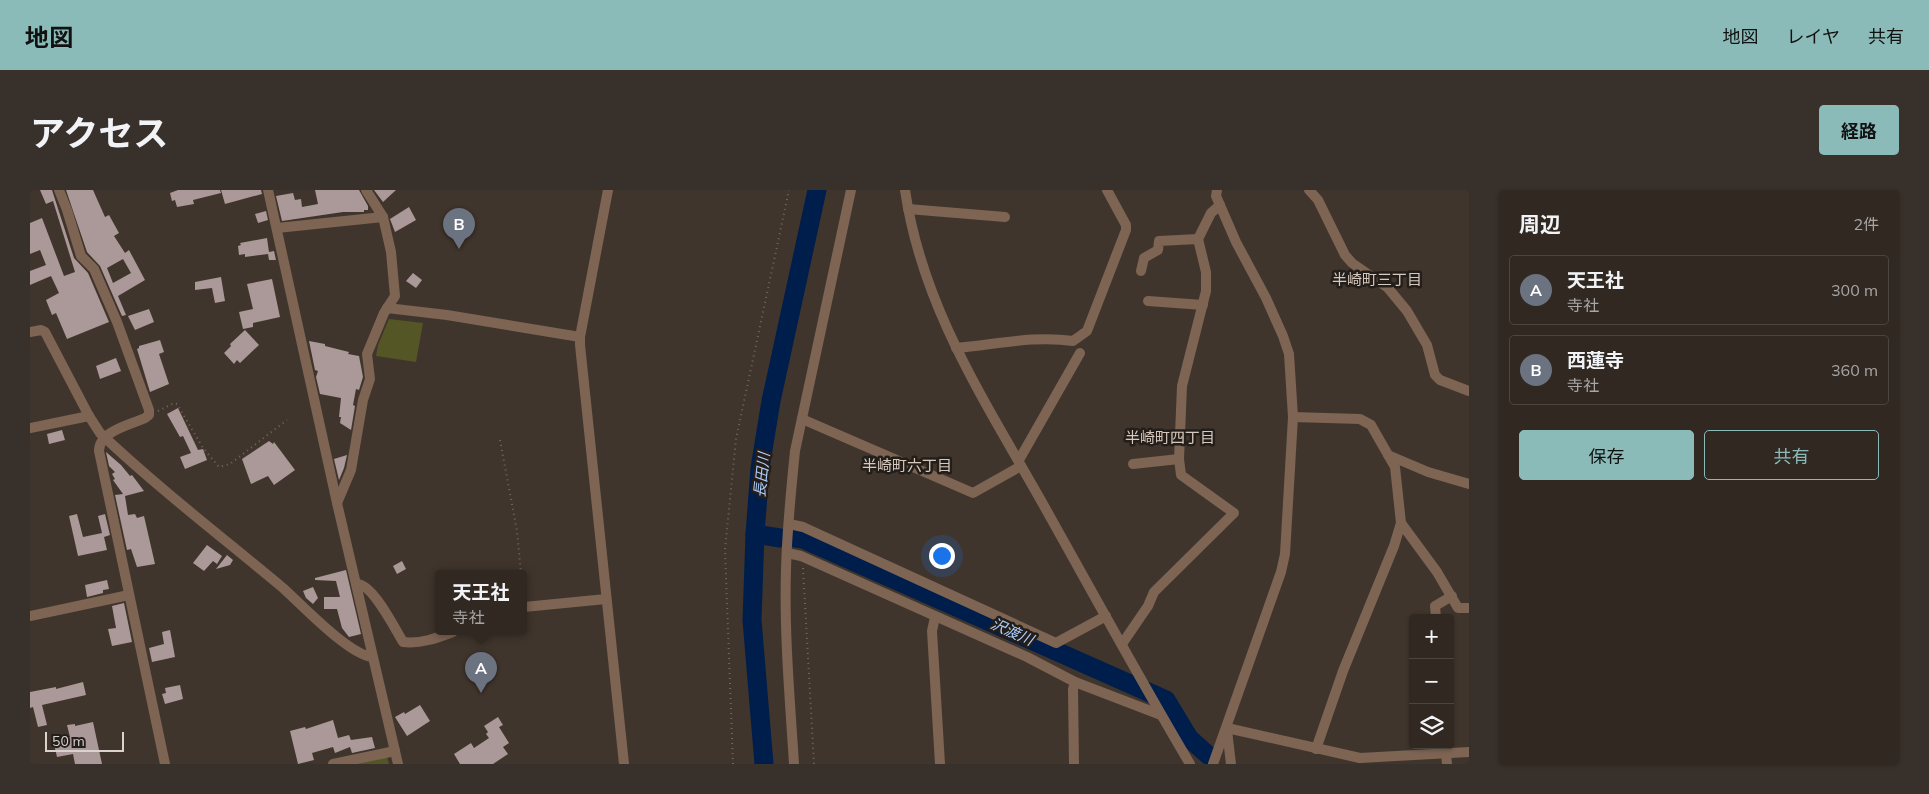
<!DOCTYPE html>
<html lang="ja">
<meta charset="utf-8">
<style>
body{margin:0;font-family:Mulish,"Noto Sans JP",sans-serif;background:#38302a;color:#f1f3f6}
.controls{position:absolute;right:15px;bottom:15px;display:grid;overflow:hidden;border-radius:5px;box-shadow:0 1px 4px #0004}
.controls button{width:45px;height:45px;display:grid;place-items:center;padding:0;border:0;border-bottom:1px solid #4b443f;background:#302821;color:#f1f3f6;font:25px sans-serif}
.scale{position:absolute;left:15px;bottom:12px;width:79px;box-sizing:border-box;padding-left:5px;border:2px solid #d9d2cd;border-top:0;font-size:14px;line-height:18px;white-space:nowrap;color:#d9d2cd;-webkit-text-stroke:4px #231e1a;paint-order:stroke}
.you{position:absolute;left:911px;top:365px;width:18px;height:18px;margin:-12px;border:4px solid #fff;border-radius:50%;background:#1a73e8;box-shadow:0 0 0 8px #1a73e833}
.badge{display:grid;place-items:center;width:32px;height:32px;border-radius:50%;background:#8bbbb9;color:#fff;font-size:16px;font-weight:700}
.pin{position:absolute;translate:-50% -41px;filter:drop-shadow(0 1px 2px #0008)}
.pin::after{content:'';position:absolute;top:26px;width:18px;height:15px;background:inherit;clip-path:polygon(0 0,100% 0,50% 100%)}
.popup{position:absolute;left:405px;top:380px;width:92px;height:65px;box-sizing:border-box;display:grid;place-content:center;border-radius:5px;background:#302821;filter:drop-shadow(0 1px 4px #0005);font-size:16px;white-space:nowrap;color:#a8a6a5}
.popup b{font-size:19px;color:#f1f3f6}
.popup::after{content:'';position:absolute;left:50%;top:100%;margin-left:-10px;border:10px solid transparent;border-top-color:#302821}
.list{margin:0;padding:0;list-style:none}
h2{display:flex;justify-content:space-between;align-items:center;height:65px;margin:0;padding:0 20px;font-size:21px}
h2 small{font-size:16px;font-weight:400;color:#a8a6a5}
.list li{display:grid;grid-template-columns:32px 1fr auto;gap:15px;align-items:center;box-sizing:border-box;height:70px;margin:0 10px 10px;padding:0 10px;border:1px solid #4b443f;border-radius:5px}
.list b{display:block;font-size:19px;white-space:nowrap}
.list p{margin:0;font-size:16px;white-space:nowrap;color:#a8a6a5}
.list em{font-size:16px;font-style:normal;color:#a8a6a5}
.actions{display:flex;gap:10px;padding:15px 20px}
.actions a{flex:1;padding:11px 0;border:1px solid #8bbbb9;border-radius:5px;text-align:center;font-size:18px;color:#8bbbb9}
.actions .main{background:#8bbbb9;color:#111}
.icon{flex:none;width:28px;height:28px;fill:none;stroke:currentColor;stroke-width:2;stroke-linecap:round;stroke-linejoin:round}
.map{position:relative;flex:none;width:1439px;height:574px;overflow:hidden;border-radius:5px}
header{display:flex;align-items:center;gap:30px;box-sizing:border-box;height:70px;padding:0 25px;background:#8bbbb9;color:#111}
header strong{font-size:24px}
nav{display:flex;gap:28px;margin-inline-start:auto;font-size:18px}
.intro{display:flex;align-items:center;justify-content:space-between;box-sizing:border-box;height:120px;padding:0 30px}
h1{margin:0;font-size:35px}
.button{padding:12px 22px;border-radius:5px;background:#8bbbb9;color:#111;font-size:18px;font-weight:700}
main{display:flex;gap:30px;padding:0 30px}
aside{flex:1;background:#302821;border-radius:5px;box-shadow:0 1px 4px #0004}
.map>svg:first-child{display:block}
.green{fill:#545625}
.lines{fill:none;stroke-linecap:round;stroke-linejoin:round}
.river{stroke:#001e4c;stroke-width:19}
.building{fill:#ab9898;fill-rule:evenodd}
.path{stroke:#726961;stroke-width:2;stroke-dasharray:1 4;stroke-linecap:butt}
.minor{stroke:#7d6453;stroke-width:10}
.tertiary{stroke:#7d6453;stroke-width:10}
.labels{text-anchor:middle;stroke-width:5;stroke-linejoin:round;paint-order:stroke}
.neighbourhood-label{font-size:15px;fill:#d8c9be;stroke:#231e1a}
.water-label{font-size:15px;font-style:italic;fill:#aecefc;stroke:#231e1a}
</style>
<header>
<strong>地図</strong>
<nav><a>地図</a><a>レイヤ</a><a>共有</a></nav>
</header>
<div class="intro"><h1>アクセス</h1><a class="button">経路</a></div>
<main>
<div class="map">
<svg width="1439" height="574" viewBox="0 0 1439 574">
<rect width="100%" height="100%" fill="#40352c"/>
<!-- green -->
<g class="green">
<polygon points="359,129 393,133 386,172 346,166 348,155"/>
<polygon points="357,567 359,574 324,574"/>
</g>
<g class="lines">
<!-- river -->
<g class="river">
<polyline points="725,344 750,348"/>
<polyline points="765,348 773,349 1136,510 1159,548 1178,565"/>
<polyline points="734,574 722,430 725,344 730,278 741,211 787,0"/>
</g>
</g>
<!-- building -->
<g class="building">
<polygon points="10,0 22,0 44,68 58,83 79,132 37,149 26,123 22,125 16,110 29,103 21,86 0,95 0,81 16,75 10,60 0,64 0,33 12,28 34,86 45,82 23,11 16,14"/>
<path d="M36,0H63L75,27L79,25L89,43L84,46L95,63L99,60L115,90L88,106L96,125L92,126L70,76L57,62ZM93,69L101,83L83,93L77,78Z"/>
<polygon points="148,0 190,0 191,3 163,10 164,14 147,17 145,10 142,11 140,3"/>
<polygon points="191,0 231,0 232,4 195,14"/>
<polygon points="285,0 329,0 338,16 338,20 334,20 334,22 313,22 252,31 246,6 263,3 265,10 271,9 272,17 288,14"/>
<polygon points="344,0 366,0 353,12"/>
<polygon points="379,17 386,30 365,42 360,29"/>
<polygon points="236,21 238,30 228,33 225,24"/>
<polygon points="237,48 239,62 244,61 246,70 239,70 238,64 215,67 215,64 209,65 208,56 211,55 210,53"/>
<polygon points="383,83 392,90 386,98 376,91"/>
<polygon points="191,87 195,111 185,113 182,98 165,100 165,92"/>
<polygon points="242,89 250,127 223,133 223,137 213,139 209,122 223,119 217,94"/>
<polygon points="119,119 124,132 105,140 98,126"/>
<polygon points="215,140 229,155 210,173 207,170 204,174 194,163 201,156 200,154"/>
<polygon points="130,150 134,162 129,164 139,194 120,202 107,159 109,158 109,156"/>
<polygon points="279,151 295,154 295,156 319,162 318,164 329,166 333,187 329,200 326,199 323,215 325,216 321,240 310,233 311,227 309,227 311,208 290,204 286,187 288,181 285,180"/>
<polygon points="86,168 91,181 70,189 66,176"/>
<polygon points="148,218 168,260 173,259 177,270 155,279 150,267 161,263 153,246 150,247 137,224"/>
<polygon points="32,240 35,250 19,254 17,244"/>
<polygon points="239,251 243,254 244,252 265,280 244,295 238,286 221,294 212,269"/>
<polygon points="76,262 91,275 100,286 102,285 114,301 95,306 98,325 105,324 107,328 114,326 125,374 107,377 101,359 97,360 85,305 93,304 83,290 85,289 82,284 85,282 79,276"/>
<polygon points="317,265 314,278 309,290 304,269"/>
<polygon points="47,324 53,347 72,343 68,326 75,324 80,345 74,347 77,360 48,366 39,326"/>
<polygon points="177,355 192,366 187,374 183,371 174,381 163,373"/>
<polygon points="197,365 203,370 200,375 186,379"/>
<polygon points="372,371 376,379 367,384 363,376"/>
<polygon points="316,380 331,444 319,447 312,438 307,419 294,419 294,407 310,407 306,391 285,390 285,388"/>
<polygon points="77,390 79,399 73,400 73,403 57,407 55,395"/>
<polygon points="283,397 288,408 283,414 276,408 273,401"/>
<polygon points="94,413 102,452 82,456 78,439 86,438 82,416"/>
<polygon points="140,440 145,467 122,472 119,458 134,454 132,442"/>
<polygon points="53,492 56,505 12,515 17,535 8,537 3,517 0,518 0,502 26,497 26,499"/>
<polygon points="150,495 153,509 135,514 132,504 136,503 135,498"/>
<polygon points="390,515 400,531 377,546 365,527 374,522 375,524"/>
<polygon points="468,527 473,535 469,537 479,553 473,557 478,564 463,574 430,574 424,564 441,553 444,558 459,548 456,544 458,542 454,536"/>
<polygon points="303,530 308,548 319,545 321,550 342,547 345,558 322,563 320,557 305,563 303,557 282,563 284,570 268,574 260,541 275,537 276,539"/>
<polygon points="63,532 72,574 45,574 43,564 27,567 23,550 40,547 37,535 45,534 45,536"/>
</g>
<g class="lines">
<!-- path -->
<g class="path">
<polyline points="128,221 144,213 147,214 173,258 189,277 200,274 257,230"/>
<polyline points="470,250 487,341 491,384"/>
<polyline points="773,378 784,574"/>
<polyline points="703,574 695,360 706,249 759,0"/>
</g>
<!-- minor -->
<g class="minor">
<path d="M29,0L37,20L51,66L64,79L87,132L119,220V225L115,228C100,235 69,241 69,261L135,574"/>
<polyline points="578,0 550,147 550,155 594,574"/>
<polyline points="1279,0 1288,10 1315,65 1322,73 1358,98 1377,121 1397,155 1405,185 1410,190 1439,201"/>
<polyline points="878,19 975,27"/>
<polyline points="247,38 353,27"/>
<polyline points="1111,81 1114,68 1128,60 1129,51 1168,49 1181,23 1190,15"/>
<polyline points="1118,111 1173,115"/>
<polyline points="357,118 417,125 550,147"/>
<path d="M0,142L11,140L15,142L59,226L70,243C128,298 192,347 253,398C273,416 318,464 342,467"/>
<path d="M926,158C964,155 1004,145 1043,151L1057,141L1096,40V35L1077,0"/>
<polyline points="1263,227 1330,229 1341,235 1365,277 1371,333 1364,356 1313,481 1286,559"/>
<polyline points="772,229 943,303 991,276"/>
<polyline points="0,238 59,226"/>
<polyline points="1358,265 1398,282 1439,294"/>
<polyline points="989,270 1050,163"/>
<polyline points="1103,274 1149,269"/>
<polyline points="307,313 321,280 333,210 340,189 337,164 354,123 365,106 361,62 353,27 336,0"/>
<polyline points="1371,333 1407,382 1428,418 1439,418"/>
<polyline points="759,334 773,337 1026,453 1076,426"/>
<polyline points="757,363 771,366 997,467 1045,492 1131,525"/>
<path d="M326,394C342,392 365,439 373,452C391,454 407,448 423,442"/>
<polyline points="494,417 576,409"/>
<polyline points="0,426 99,405"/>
<polyline points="905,427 902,441 910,574"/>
<polyline points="1406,428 1405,416 1422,406"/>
<polyline points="1092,454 1118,416 1124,402 1204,323 1151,285 1149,269 1152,196 1176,101 1176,82 1168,49"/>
<polyline points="1197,538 1330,568 1439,562"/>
<polyline points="1197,540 1201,574"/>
<polyline points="1416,564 1417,574"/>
<polyline points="303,574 365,561"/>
<path d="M764,574C760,510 754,444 756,379C757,340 761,300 765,261L821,0"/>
<polyline points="1044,574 1043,499 1045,492"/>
<polyline points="1183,574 1251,382 1255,364 1263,227 1259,164 1253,146 1236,108 1206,52 1186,6 1187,0"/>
</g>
<!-- tertiary -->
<g class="tertiary">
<polyline points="238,0 307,313 368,574"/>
<path d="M875,0C892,116 953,208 1009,307C1059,396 1108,486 1160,574"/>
</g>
</g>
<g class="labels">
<!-- neighbourhood labels -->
<g class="neighbourhood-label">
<text x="1347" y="95">半崎町三丁目</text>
<text x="1140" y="253">半崎町四丁目</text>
<text x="877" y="281">半崎町六丁目</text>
</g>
<!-- water labels -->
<g class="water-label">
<text transform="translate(732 285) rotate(-84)" y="5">長田川</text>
<text transform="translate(982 442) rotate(24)" y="5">沢渡川</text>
</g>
</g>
</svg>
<div class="controls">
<button>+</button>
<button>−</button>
<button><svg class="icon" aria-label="layers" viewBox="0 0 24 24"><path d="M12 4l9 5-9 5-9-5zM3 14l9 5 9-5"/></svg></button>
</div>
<div class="scale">50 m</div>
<div class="you"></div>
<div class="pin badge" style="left:451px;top:503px;background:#6b7280">A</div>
<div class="popup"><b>天王社</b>寺社</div>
<div class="pin badge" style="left:429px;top:59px;background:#6b7280">B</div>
</div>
<aside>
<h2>周辺<small>2件</small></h2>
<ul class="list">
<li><span class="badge" style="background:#6b7280">A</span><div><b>天王社</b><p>寺社</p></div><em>300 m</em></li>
<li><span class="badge" style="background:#6b7280">B</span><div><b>西蓮寺</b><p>寺社</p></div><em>360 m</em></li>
</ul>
<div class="actions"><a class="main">保存</a><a>共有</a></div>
</aside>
</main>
